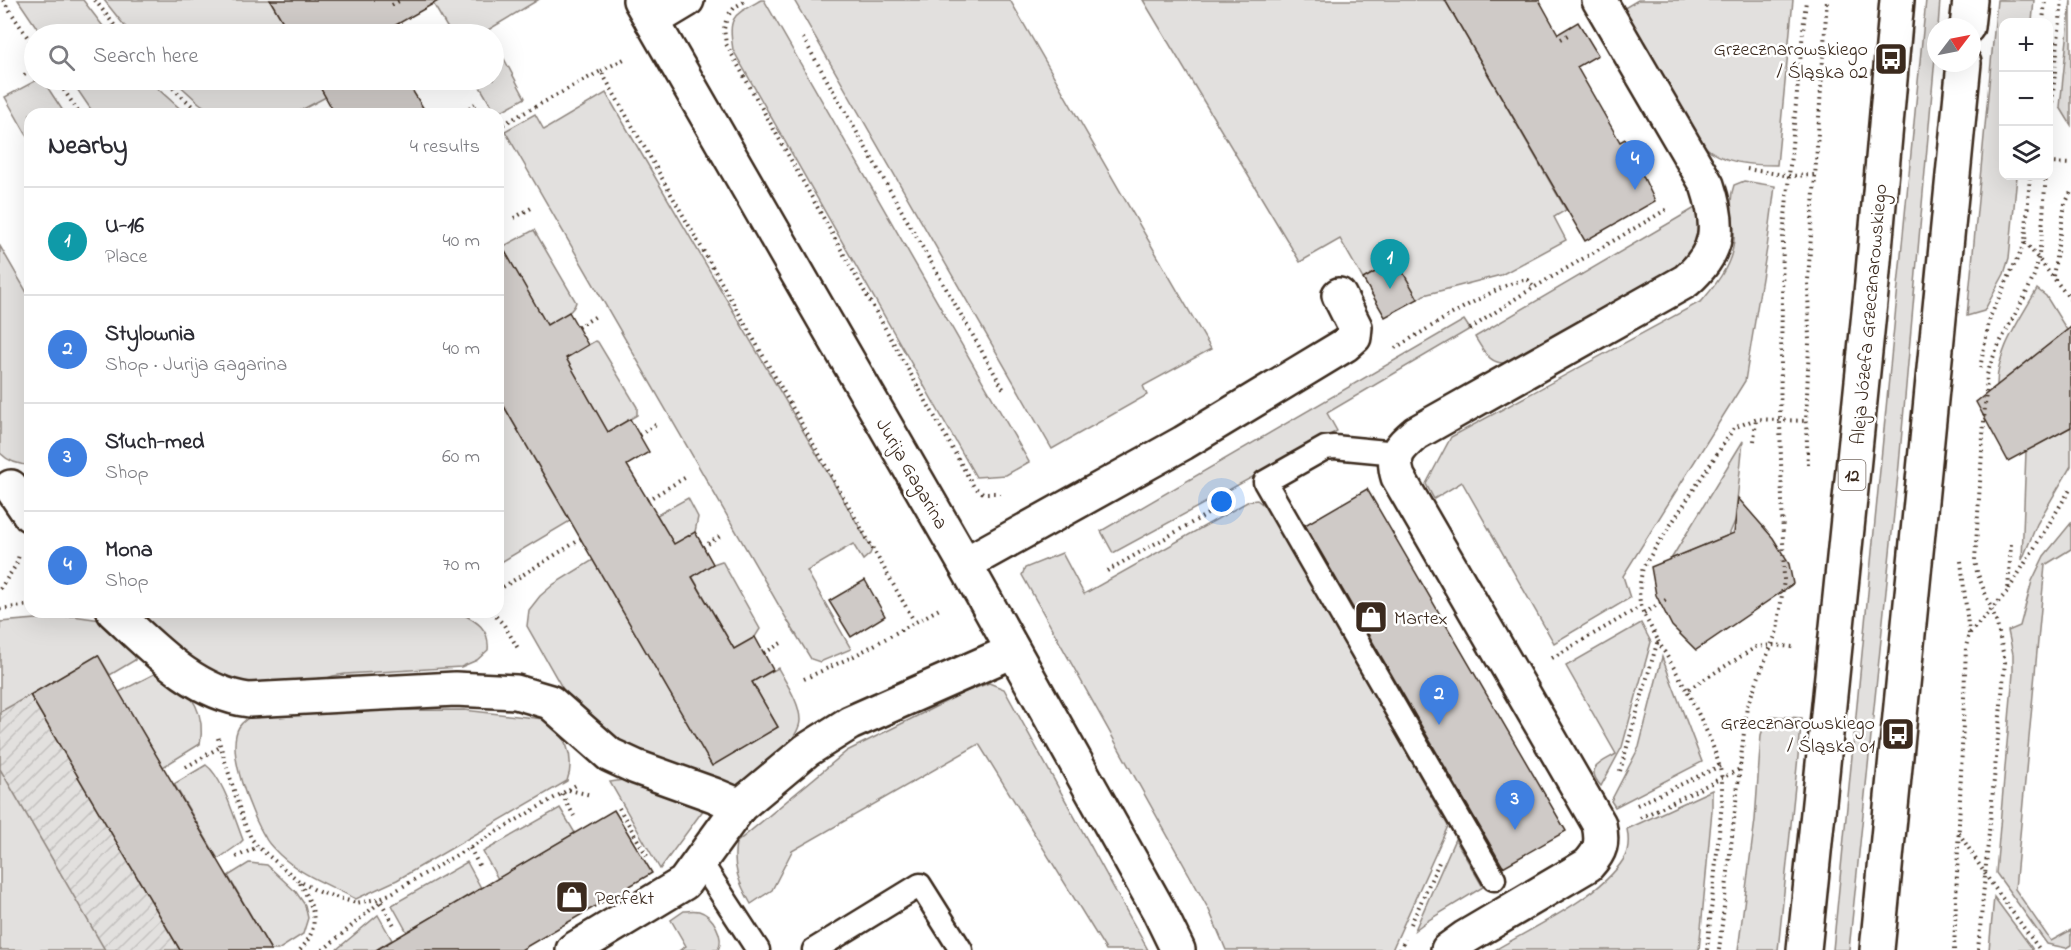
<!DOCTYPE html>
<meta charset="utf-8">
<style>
body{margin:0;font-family:"Indie Flower",sans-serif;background:#f2f2f3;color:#2b2b33}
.controls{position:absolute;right:18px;top:18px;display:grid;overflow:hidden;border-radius:12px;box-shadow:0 6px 24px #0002}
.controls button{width:54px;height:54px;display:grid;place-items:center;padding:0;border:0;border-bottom:2px solid #e1e1e2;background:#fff;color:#2b2b33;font:30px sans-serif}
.compass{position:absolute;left:1927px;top:18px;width:54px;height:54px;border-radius:50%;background:#fff;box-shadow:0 6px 24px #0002;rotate:58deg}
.you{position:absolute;left:1222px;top:502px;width:21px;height:21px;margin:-15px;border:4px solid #fff;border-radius:50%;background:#1a73e8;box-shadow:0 0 0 9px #1a73e833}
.badge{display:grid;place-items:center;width:39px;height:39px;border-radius:50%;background:#0f766e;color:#fff;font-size:20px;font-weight:700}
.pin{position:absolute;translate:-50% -50px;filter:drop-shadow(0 2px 3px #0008)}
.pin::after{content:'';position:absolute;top:32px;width:21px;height:18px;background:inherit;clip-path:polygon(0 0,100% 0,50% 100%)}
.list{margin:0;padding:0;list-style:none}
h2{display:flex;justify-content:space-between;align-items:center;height:78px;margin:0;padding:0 24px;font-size:26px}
h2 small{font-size:20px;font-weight:400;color:#7c7c81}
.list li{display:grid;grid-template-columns:39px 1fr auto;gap:18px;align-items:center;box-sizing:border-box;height:108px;padding:0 24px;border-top:2px solid #e1e1e2}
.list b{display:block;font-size:22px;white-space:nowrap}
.list p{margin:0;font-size:20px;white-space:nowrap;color:#7c7c81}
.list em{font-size:20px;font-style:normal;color:#7c7c81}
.icon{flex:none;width:33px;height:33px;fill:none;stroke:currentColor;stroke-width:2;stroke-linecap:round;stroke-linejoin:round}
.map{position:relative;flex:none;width:2071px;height:950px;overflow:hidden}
.search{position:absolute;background:#fff;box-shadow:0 6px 24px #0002;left:24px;top:24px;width:480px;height:66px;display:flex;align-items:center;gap:15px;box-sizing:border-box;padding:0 21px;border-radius:33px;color:#7c7c81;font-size:22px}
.panel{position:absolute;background:#fff;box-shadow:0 6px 24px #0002;left:24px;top:108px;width:480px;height:510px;border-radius:18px}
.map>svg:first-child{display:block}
.green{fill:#e2e0de;stroke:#8e857e;stroke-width:1.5}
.garden{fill:url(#garden-furrows);stroke:#8e857e;stroke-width:1.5}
.building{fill:#cfcac7;stroke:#3b2a1e;stroke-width:1.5}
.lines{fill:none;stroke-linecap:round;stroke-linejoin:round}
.lane-casing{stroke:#3b2a1e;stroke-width:27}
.street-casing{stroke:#3b2a1e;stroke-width:38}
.primary-casing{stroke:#3b2a1e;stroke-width:38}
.path{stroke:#3b2a1e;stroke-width:4;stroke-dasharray:1.5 4.5;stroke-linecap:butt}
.lane{stroke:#fff;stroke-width:22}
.street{stroke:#fff;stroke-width:33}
.primary{stroke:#fff;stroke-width:33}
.labels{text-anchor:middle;stroke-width:5;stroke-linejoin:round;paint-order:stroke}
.shield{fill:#fff;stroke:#766a62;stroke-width:1.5}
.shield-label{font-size:18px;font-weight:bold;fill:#3b2a1e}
.poi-label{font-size:20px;fill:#3b2a1e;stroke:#fff;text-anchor:end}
.street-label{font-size:20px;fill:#3b2a1e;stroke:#fff}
</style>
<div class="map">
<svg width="2071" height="950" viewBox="0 0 2071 950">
<defs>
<pattern id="garden-furrows" width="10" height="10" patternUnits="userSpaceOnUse" patternTransform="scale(1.5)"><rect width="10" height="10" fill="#e2e0de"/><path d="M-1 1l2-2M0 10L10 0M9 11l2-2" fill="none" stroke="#c3c0be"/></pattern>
</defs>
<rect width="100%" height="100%" fill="#fff"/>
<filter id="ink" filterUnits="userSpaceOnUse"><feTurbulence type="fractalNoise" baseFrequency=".0167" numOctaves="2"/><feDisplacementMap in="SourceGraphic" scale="12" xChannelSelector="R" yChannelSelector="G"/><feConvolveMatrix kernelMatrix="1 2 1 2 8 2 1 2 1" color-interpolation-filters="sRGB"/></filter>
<g filter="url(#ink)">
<!-- green -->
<g class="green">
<polygon points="18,0 83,0 109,34 41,34"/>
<polygon points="104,0 270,0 290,34 131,34"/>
<polygon points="431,0 538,0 488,30 491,34 451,34"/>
<path d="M761,0H764L1029,462L1006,475L976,477L733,50C728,16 732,16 761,0Z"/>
<polygon points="794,0 1010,0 1211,349 1143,386 1147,395 1052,449"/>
<polygon points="1143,0 1445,0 1566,210 1554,217 1566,240 1501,275 1424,295 1418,299 1396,260 1363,279 1340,239 1300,262"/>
<path d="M1638,0H1793L1777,165C1751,165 1723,164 1703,145L1621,10Z"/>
<polygon points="1926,0 1940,0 1938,27 1936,27 1936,46 1899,465 1849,950 1833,950"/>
<polygon points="1997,0 2034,0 2032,22 2004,22 2004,176 2017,176 2009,258 2004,274 1984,311 1967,316"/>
<polygon points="2071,0 2071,125 2060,107"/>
<polygon points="494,40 525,98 496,114 476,80 494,80"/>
<polygon points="37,80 44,82 65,114 30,114 30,141 5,97"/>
<polygon points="71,80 148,80 186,114 94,114"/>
<polygon points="174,80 316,80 326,97 294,114 215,114 199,103"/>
<polygon points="606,93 872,549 870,554 863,560 853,544 807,571 851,649 820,662 811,659 789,623 505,131 535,114 544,130"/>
<path d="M1744,181L1775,186L1767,248L1745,381L1623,576L1630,598L1554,643L1462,482L1434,499L1426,484L1451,437L1702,301C1719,281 1736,259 1734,231C1733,215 1728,201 1734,185Z"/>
<path d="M1695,208C1702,239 1697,247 1676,270L1511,362C1491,367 1484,352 1475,337Z"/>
<path d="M534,230L576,302C573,314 557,319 547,325L502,247Z"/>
<path d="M0,246L30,298V465C18,465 8,461 0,453Z"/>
<path d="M2037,289L2046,296L2067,330L1997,387C1996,351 2020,320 2037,289Z"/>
<polygon points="1464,320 1470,329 1327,413 1337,431 1113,553 1101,531"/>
<polygon points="595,341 598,342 637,407 637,415 608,432 566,358"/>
<polygon points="498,396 570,521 498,564"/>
<polygon points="2071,427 2071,466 2037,524 2022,560 2026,451"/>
<polygon points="1743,441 1735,521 1729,535 1671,559"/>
<polygon points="688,498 698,517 695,532 713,564 722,561 760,629 755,637 734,649 657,515"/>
<polygon points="1257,500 1266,507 1448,826 1392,950 1226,950 1209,910 1022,575 1025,568 1062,553 1084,594 1249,501"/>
<polygon points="2071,523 2071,549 2045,565 2015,889 2051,941 2071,930 2071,945 2066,948 2047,944 1996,873 2013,673 2013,654 2008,631 2020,626 2032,581 2044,556"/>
<path d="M593,560L712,765L778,727L752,682L778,668C786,683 800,703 800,720C800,741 757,774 742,788L619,746L576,709L564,691L527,626L529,610L540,596L554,584Z"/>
<path d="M130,612H459C476,621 490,628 488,650L477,660L461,667L345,674L333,676L308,685L273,691L220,679L183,659Z"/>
<polygon points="73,616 108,621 135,650 135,660 110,675 98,655 30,695 180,950 0,950 0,622"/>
<path d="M1641,623L1651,642L1622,747L1601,786C1584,767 1601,763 1616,754L1566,666Z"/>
<polygon points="1662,657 1702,762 1615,807 1611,801 1639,747"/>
<path d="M154,674L172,675C192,696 206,713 200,744L163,767L119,692Z"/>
<path d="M989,683L1004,689L1148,950H1106L979,744L792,851L772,890L751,904C739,883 732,867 736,843L847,751L965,692Z"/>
<path d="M464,710L544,719C565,732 576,757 567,781L397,880L356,899C330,885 302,876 280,855C275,850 268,844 265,837C252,816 225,750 239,727C247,714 267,711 280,711Z"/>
<polygon points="1772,716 1802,718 1778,950 1738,950 1755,820 1761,735 1765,723"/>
<path d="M206,765C223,777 235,820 243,840L238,845L218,859L174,784Z"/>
<path d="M623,780C646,785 688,792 704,809L660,869L610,782Z"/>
<path d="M1712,790V810L1699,950H1495C1532,928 1600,897 1623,860C1629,851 1629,839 1627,829Z"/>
<polygon points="560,808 575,833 498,879 483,852"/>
<polygon points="1455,839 1483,887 1427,921 1415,930"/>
<polygon points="467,862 481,888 407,932 392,905"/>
<polygon points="249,863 267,865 296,892 305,905 308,918 303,934 278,950 271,950 228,876"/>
<polygon points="1994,897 2031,947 2033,950 1989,950"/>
<path d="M684,911C688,911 694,910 699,911C713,915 725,937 718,950H680L686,946L671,920Z"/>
<polygon points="378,915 392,940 376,950 336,950"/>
</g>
<!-- garden -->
<polygon class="garden" points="30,695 180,950 105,950 0,769 0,712"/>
<!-- building -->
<g class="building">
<polygon points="270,0 440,0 380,34 290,34"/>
<polygon points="1445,0 1539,0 1558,34 1578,22 1598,55 1577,67 1620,142 1625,139 1655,201 1585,241"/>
<polygon points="316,80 406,80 427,114 335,114"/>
<polygon points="498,239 547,325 569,312 588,345 566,358 608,432 630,419 649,452 627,465 674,544 695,532 713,564 692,577 734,649 755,637 773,670 752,682 778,727 712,766 498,396"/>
<polygon points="1396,260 1418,299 1385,317 1363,279"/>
<polygon points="2071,327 2071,427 2008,461 1976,402"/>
<polygon points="1367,489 1566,831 1503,867 1305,525"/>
<polygon points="1738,498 1773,538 1789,564 1793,584 1696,650 1672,626 1656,595 1651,567 1734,533"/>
<polygon points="865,580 885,616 851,637 829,601"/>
<polygon points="98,655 119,692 271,950 180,950 30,695"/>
<polygon points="614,810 652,873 521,950 376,950"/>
</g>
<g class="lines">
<defs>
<g id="lane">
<polyline points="1397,453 1334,447 1325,448 1265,482 1494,879"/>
<polyline points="700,861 758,950"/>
<polyline points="814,950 920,885 961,950"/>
</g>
<g id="street">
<polyline points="640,0 965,564 1159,911 1178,950"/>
<polyline points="652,21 687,0"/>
<polyline points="11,487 30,515"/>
<polyline points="965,564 1183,443 1345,345 1354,337 1355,327 1339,295"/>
<path d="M114,612C153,648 194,693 249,700L455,689L516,692L550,702L610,755L636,767L714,795L740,806"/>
<polyline points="573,950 684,883 740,806 807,750 850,723 1013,651"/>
<path d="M1448,950L1466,937L1588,865C1601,851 1603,843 1599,824L1398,477C1391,454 1399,448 1416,433L1686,281C1720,251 1721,227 1707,185L1599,0"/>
</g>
<g id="primary">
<polyline points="1967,27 1970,0"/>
<polyline points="1804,950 1872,283 1897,0"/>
<polyline points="1877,950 1964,63"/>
</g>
</defs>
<!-- lane casing -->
<use href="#lane" class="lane-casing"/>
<!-- street casing -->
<use href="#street" class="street-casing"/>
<!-- primary casing -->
<use href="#primary" class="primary-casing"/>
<!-- path -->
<g class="path">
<polyline points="3,0 34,47"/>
<polyline points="95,0 121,34"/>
<polyline points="392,5 401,0"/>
<polyline points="729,14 735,7 747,0"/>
<polyline points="726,21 724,29 726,44 974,487 983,493 1000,493"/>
<polyline points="2043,22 2045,0"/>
<polyline points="803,38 1004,390"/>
<polyline points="1561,39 1570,34"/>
<polyline points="601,71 624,59"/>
<polyline points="24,75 34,69"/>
<polyline points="57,80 80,114"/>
<polyline points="164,80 201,114"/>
<polyline points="330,114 334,112"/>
<polyline points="459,114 475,104"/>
<polyline points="498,127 601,71 914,621"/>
<polyline points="2048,144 2062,0"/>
<polyline points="2048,163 2071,164"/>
<polyline points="1636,168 1645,162"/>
<polyline points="1747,169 1790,176 1815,175"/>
<polyline points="514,218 533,207"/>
<polyline points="2025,242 2071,300"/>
<polyline points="2053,276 2065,204 2071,192"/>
<polyline points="578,327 596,316"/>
<polyline points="1470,329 1518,297 1669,208"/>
<path d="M1395,348C1418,335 1508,277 1528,280L1534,288"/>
<polyline points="1980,368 1990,317 2025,242 2030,176"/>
<polyline points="639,435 658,423"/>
<polyline points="1754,441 1756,419"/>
<polyline points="1808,465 1806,421 1809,343 1808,280 1827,0"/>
<polyline points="647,500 688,476"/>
<polyline points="703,547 722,535"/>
<polyline points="1961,561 1969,634"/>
<polyline points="1107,571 1232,500"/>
<polyline points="0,589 16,565 19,555"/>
<polyline points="2009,589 2071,488"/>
<polyline points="498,590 581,539"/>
<polyline points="0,609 30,605"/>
<polyline points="492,612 504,625 519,650"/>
<polyline points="1644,613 1669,598"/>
<polyline points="1658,641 1687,690"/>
<polyline points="764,653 783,642"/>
<polyline points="1552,658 1640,607"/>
<polyline points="804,679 854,656 941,608"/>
<polyline points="218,738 243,820 251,838 258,847 299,881 319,892 356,903 377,899 390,894 578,784"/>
<polyline points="186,767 220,747"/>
<path d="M1620,771L1658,640C1640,607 1635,605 1643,567L1734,428L1756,419L1806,421"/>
<polyline points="569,790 591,795"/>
<polyline points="562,794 574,816"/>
<polyline points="1637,805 1720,766"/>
<polyline points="619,808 647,856"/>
<polyline points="1640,818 1740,769"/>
<polyline points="1959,833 1989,880 2040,950"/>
<polyline points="470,848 481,869"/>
<polyline points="236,857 258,847"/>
<path d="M300,883C314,908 322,926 300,950"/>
<polyline points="381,902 394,925"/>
<polyline points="1411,924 1440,860"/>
<polyline points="323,950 387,896"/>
<polyline points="1400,950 1405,939"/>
<path d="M1707,950L1722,803C1722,790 1723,777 1719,765C1712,739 1698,714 1687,690L1756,647L1773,645L1793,647"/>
<polyline points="1719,950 1747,706 1777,631 1784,580 1780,421 1783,238 1806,0"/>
<polyline points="1954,950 1966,647 1969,634 2008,591 2011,544"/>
<path d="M1978,950L2005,662L1997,624L1977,572L1975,560L1987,375C1997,340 2020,311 2033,278C2043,253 2043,203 2046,176"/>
</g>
<!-- lane -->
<use href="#lane" class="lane"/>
<!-- street -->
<use href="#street" class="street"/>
<!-- primary -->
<use href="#primary" class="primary"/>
</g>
</g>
<!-- icons -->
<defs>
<symbol id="bus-square" viewBox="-11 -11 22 22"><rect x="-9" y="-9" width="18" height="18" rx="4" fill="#3b2a1e" stroke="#fff"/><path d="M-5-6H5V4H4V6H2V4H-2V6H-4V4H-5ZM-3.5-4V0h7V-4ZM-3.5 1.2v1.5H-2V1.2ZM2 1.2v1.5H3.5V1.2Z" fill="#fff"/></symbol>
<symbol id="shop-square" viewBox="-11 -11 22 22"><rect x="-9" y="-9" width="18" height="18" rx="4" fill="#3b2a1e" stroke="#fff"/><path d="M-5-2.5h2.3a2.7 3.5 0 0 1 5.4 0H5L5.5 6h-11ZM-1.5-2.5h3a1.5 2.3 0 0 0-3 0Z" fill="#fff"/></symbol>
</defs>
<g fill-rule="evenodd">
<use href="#bus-square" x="1872" y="40" width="38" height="38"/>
<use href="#shop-square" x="1352" y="598" width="38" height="38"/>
<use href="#bus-square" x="1879" y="715" width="38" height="38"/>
<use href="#shop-square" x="553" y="878" width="38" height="38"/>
</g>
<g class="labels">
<!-- shield labels -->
<rect class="shield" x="1838.5" y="460" width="27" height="30" rx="4.5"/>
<g class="shield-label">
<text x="1852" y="481">12</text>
</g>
<!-- poi labels -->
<g class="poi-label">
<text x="1868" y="55">Grzecznarowskiego<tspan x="1868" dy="23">/ Śląska 02</tspan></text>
<text x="1394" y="624" text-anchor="start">Martex</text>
<text x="1875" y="729">Grzecznarowskiego<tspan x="1875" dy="23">/ Śląska 01</tspan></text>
<text x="595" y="904" text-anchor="start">Perfekt</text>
</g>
<!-- street labels -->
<g class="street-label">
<text transform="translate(1868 314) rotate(-85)" y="7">Aleja Józefa Grzecznarowskiego</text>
<text transform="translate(913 473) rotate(60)" y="7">Jurija Gagarina</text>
</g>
</g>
</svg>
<div class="controls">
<button>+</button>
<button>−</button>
<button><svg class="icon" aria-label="layers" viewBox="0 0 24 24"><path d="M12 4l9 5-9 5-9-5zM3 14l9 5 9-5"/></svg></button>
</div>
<svg class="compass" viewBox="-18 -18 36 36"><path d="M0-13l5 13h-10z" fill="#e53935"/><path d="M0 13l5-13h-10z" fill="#7c7c81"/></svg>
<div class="you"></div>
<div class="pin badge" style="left:1390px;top:289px;background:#0f9aa8">1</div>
<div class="pin badge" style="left:1439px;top:725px;background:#3f7fe0">2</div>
<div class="pin badge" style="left:1515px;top:830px;background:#3f7fe0">3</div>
<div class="pin badge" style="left:1635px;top:190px;background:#3f7fe0">4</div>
<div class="search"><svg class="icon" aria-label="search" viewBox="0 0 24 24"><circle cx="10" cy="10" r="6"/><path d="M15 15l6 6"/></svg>Search here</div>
<section class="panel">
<h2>Nearby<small>4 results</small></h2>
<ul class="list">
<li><span class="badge" style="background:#0f9aa8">1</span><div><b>U-16</b><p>Place</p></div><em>40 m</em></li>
<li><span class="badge" style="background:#3f7fe0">2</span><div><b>Stylownia</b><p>Shop · Jurija Gagarina</p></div><em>40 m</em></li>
<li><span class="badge" style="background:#3f7fe0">3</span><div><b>Słuch-med</b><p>Shop</p></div><em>60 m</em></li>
<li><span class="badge" style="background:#3f7fe0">4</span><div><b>Mona</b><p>Shop</p></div><em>70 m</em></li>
</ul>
</section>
</div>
